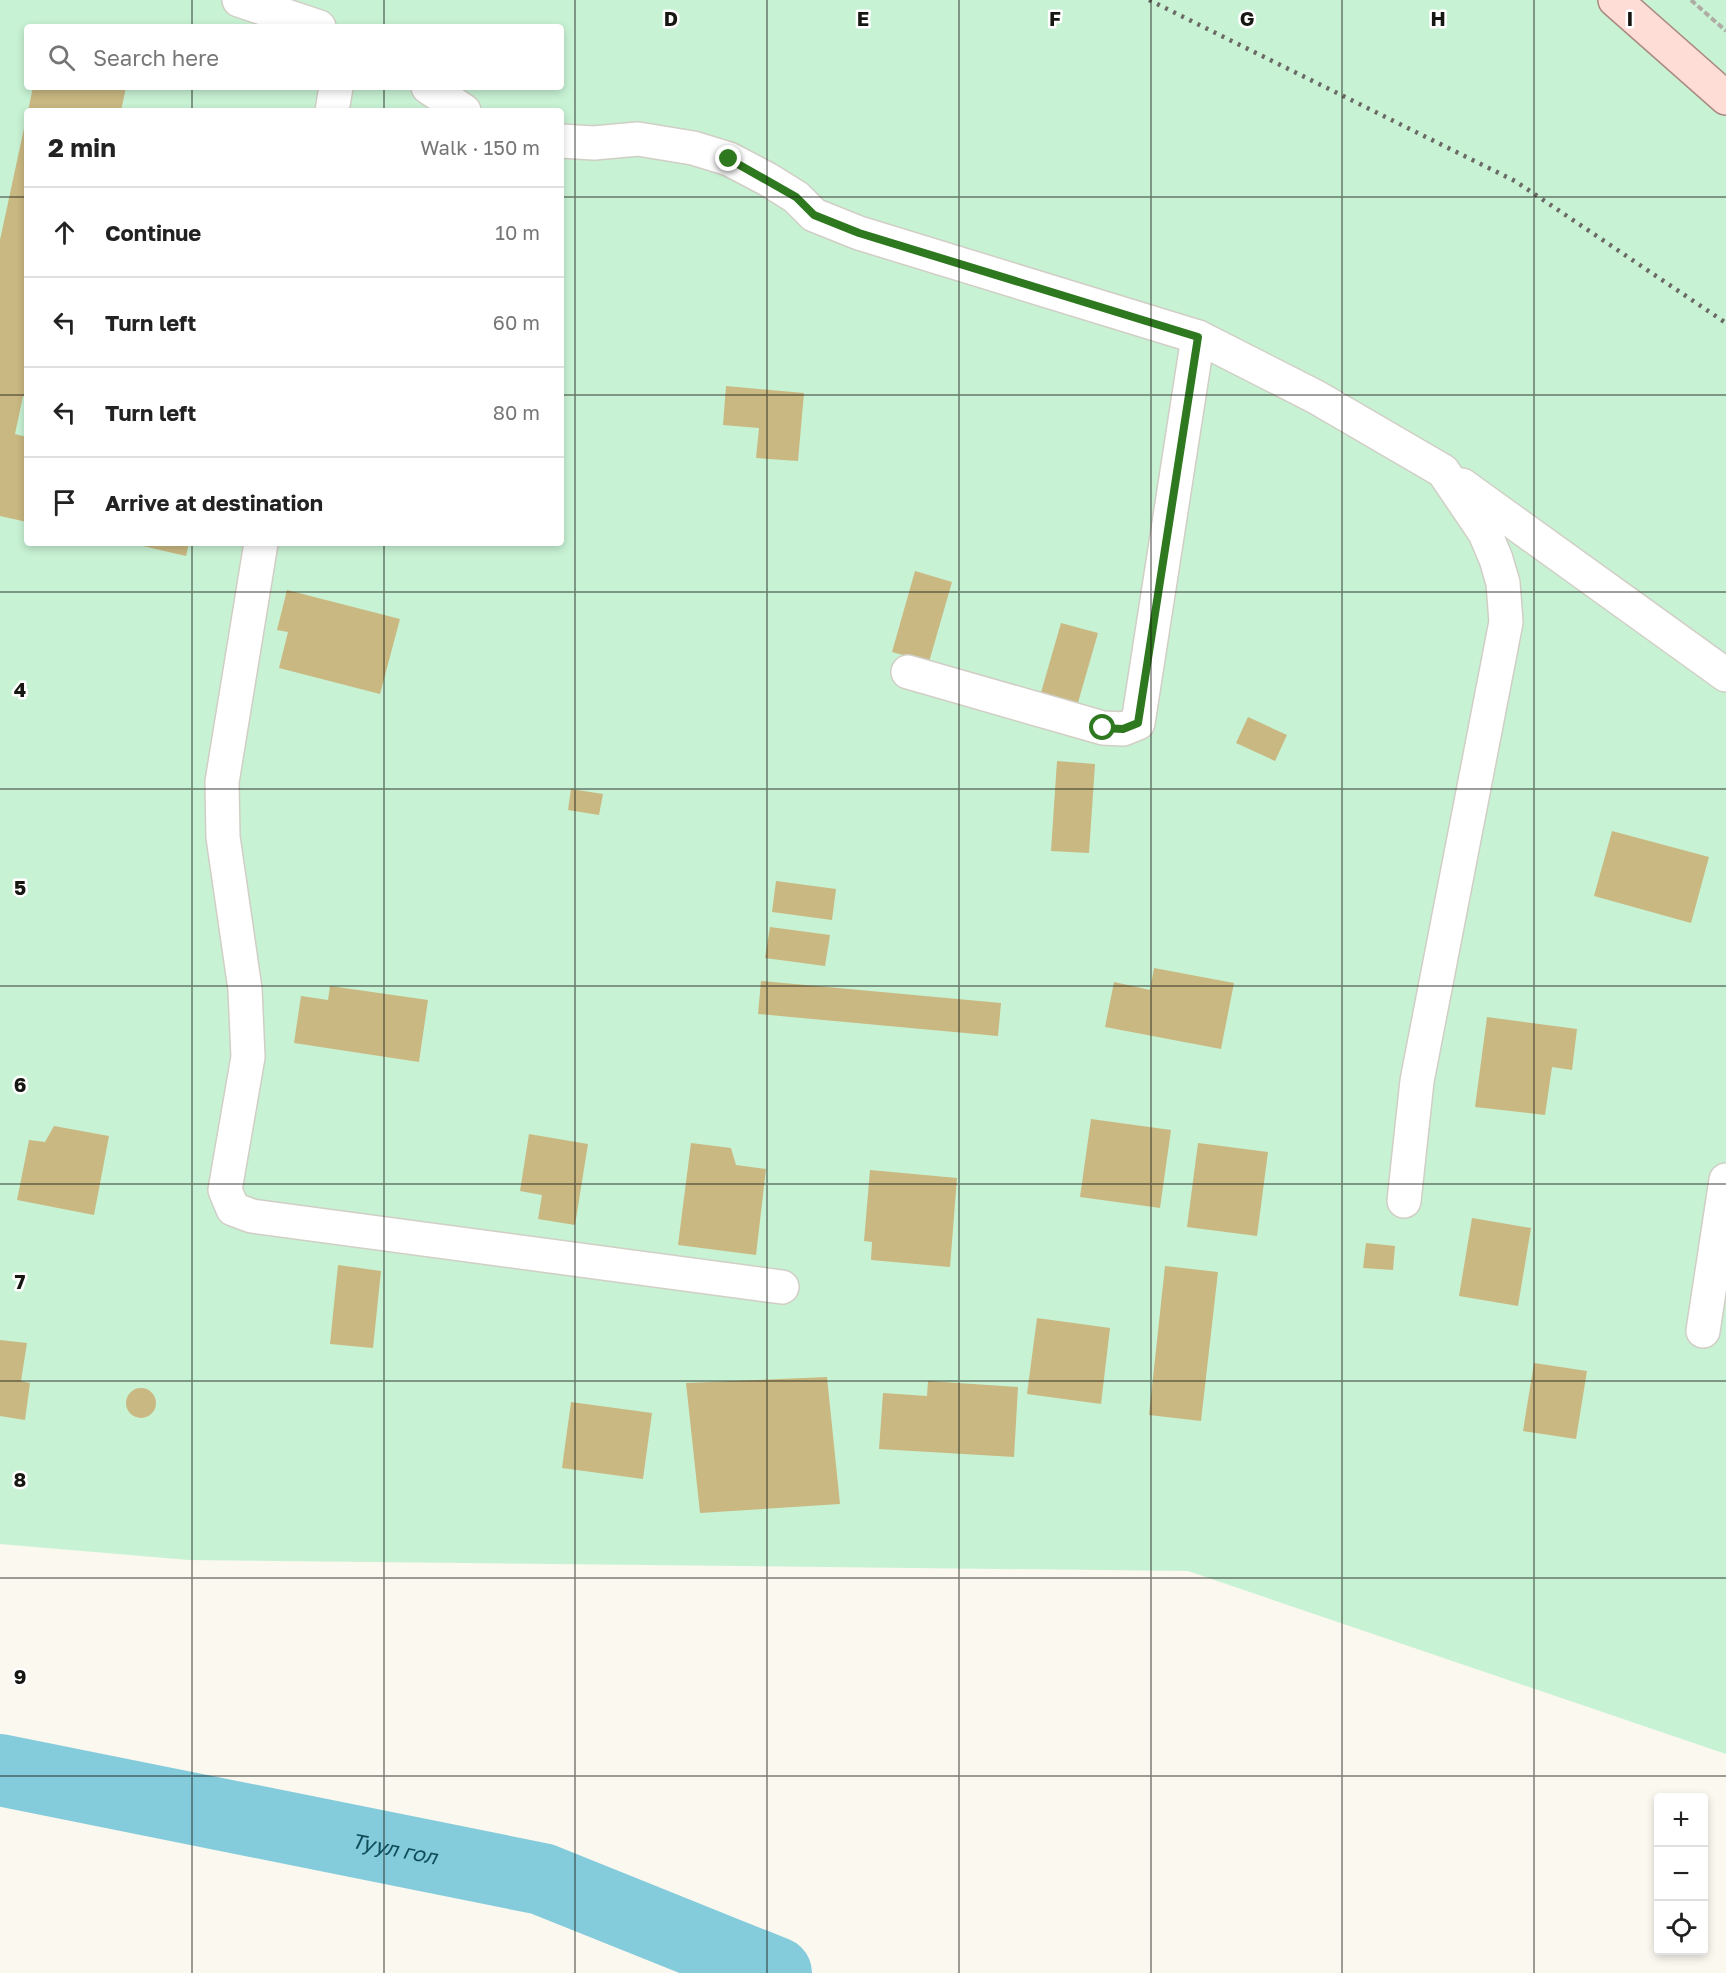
<!DOCTYPE html>
<meta charset="utf-8">
<style>
body{margin:0;font-family:"Golos Text",sans-serif;background:#f6f6f6;color:#222}
.controls{position:absolute;right:18px;bottom:18px;display:grid;overflow:hidden;border-radius:6px;box-shadow:0 3px 9px #0003}
.controls button{width:54px;height:54px;display:grid;place-items:center;padding:0;border:0;border-bottom:2px solid #e0e0e0;background:#fff;color:#222;font:30px sans-serif}
.stop{position:absolute;width:18px;height:18px;margin:-14px;border:4px solid #2e781f;border-radius:50%;background:#fff}
.stop.end{background:#2e781f;border-color:#fff;box-shadow:0 2px 6px #0008}
.list{margin:0;padding:0;list-style:none}
h2{display:flex;justify-content:space-between;align-items:center;height:78px;margin:0;padding:0 24px;font-size:26px}
h2 small{font-size:20px;font-weight:400;color:#767676}
.list li{display:grid;grid-template-columns:39px 1fr auto;gap:18px;align-items:center;box-sizing:border-box;height:90px;padding:0 24px;border-top:2px solid #e0e0e0}
.list b{display:block;font-size:22px;white-space:nowrap}
.list em{font-size:20px;font-style:normal;color:#767676}
.icon{flex:none;width:33px;height:33px;fill:none;stroke:currentColor;stroke-width:2;stroke-linecap:round;stroke-linejoin:round}
.map{position:relative;flex:none;width:1726px;height:1973px;overflow:hidden}
.search{position:absolute;background:#fff;box-shadow:0 3px 9px #0003;left:24px;top:24px;width:540px;height:66px;display:flex;align-items:center;gap:15px;box-sizing:border-box;padding:0 21px;border-radius:6px;color:#767676;font-size:22px}
.panel{position:absolute;background:#fff;box-shadow:0 3px 9px #0003;left:24px;top:108px;width:540px;height:438px;border-radius:6px}
.map>svg:first-child{display:block}
.green{fill:#c8f2d4;fill-rule:evenodd}
.lines{fill:none;stroke-linecap:round;stroke-linejoin:round}
.river{stroke:#84cbdc;stroke-width:72}
.building{fill:#cab882}
.minor-casing{stroke:#d1cec6;stroke-width:36}
.major-casing{stroke:#ab8980;stroke-width:36}
.path{stroke:#aeaca5;stroke-width:4;stroke-dasharray:6 3;stroke-linecap:butt}
.minor{stroke:#fff;stroke-width:33}
.major{stroke:#fdddd6;stroke-width:33}
.rail{stroke:#6a6964;stroke-width:4.5;stroke-dasharray:3 6;stroke-linecap:butt}
.route{stroke:#2e781f;stroke-width:8}
.grid{fill:none;stroke:#161613;stroke-width:1.5;stroke-opacity:0.55}
.labels{text-anchor:middle;stroke-width:5;stroke-linejoin:round;paint-order:stroke}
.water-label{font-size:21px;font-style:italic;fill:#0e4d59;stroke:#fff}
.grid-label{font-size:20px;text-anchor:middle;font-weight:bold;fill:#161613;stroke:#fff;stroke-width:5;stroke-linejoin:round;paint-order:stroke}
</style>
<div class="map">
<svg width="1726" height="1973" viewBox="0 0 1726 1973">
<rect width="100%" height="100%" fill="#faf8ef"/>
<!-- green -->
<path class="green" d="M0,0H1726V1754L1188,1571L189,1560L0,1544ZM27,27H561V87H27ZM27,111H561V543H27Z"/>
<g class="lines">
<!-- river -->
<path class="river" id="s1" d="M0,1770L542,1879L776,1973"/>
</g>
<!-- building -->
<g class="building">
<polygon points="33,87 126,87 121,111 28,111"/>
<polygon points="26,119 27,397 23,396 15,434 27,437 27,522 0,516 0,240"/>
<polygon points="726,386 804,393 798,461 756,458 759,428 723,425"/>
<polygon points="130,543 189,543 186,556"/>
<polygon points="915,571 952,582 929,662 892,652"/>
<polygon points="287,590 400,619 380,694 279,668 288,632 277,630"/>
<polygon points="1061,623 1098,633 1075,713 1038,703"/>
<polygon points="1248,717 1287,735 1275,761 1236,743"/>
<polygon points="1057,761 1095,764 1089,853 1051,851"/>
<polygon points="571,789 603,794 599,815 568,810"/>
<polygon points="1612,831 1709,857 1691,923 1594,896"/>
<polygon points="776,881 836,889 832,920 772,912"/>
<polygon points="770,927 830,935 825,966 765,958"/>
<polygon points="1154,968 1234,983 1221,1049 1105,1027 1114,982 1150,990"/>
<polygon points="761,981 1001,1003 998,1036 758,1014"/>
<polygon points="330,986 428,1000 419,1062 294,1043 301,996 328,1000"/>
<polygon points="1487,1017 1577,1029 1572,1070 1552,1067 1545,1115 1475,1107"/>
<polygon points="1091,1119 1171,1130 1160,1208 1080,1197"/>
<polygon points="54,1126 109,1136 94,1215 17,1200 29,1140 45,1142"/>
<polygon points="529,1134 588,1144 575,1225 538,1219 542,1195 520,1191"/>
<polygon points="691,1143 731,1148 736,1165 766,1169 756,1255 678,1245"/>
<polygon points="1198,1143 1268,1152 1257,1236 1187,1227"/>
<polygon points="870,1170 957,1178 950,1267 871,1260 872,1242 864,1241"/>
<polygon points="1472,1218 1531,1228 1518,1306 1459,1296"/>
<polygon points="1366,1243 1395,1246 1393,1270 1363,1268"/>
<polygon points="338,1265 381,1271 373,1348 330,1344"/>
<polygon points="1165,1266 1218,1272 1201,1421 1149,1415"/>
<polygon points="1037,1318 1110,1328 1101,1404 1027,1394"/>
<polygon points="0,1340 27,1343 21,1381 30,1383 25,1420 0,1416"/>
<polygon points="1534,1363 1587,1371 1576,1439 1523,1431"/>
<polygon points="827,1377 840,1504 700,1513 686,1383"/>
<polygon points="928,1381 1018,1387 1014,1457 879,1449 883,1393 927,1396"/>
<circle cx="141" cy="1403" r="15"/>
<polygon points="571,1402 652,1413 643,1479 562,1468"/>
</g>
<g class="lines">
<defs>
<g id="minor">
<polyline points="239,0 319,27"/>
<polyline points="428,87 464,111"/>
<polyline points="332,111 336,87"/>
<polyline points="561,141 594,143 638,139 693,148 729,159 767,179 796,197 814,215 859,233 1198,337 1316,397 1443,471 1485,533 1496,559 1503,583 1506,622 1417,1081 1404,1201"/>
<polyline points="1462,485 1726,675"/>
<polyline points="261,543 222,782 223,837 245,989 248,1057 225,1190 233,1209 252,1216 782,1287"/>
<polyline points="908,672 1103,728 1123,729 1138,723 1198,337"/>
<polyline points="1703,1331 1726,1180"/>
</g>
<polyline id="major" points="1615,0 1726,98"/>
</defs>
<!-- minor casing -->
<use href="#minor" class="minor-casing"/>
<!-- major casing -->
<use href="#major" class="major-casing"/>
<!-- path -->
<polyline class="path" points="1691,0 1726,31"/>
<!-- minor -->
<use href="#minor" class="minor"/>
<!-- major -->
<use href="#major" class="major"/>
<!-- rail -->
<polyline class="rail" points="1149,0 1515,181 1726,323"/>
</g>
<g class="lines">
<!-- route -->
<polyline class="route" points="729,159 796,197 814,215 859,233 1198,337 1138,723 1123,729 1103,728"/>
</g>
<!-- grid -->
<path class="grid" d="M192,0V27M384,0V27M575,0V1973M767,0V1973M959,0V1973M1151,0V1973M1342,0V1973M1534,0V1973M192,87V111M384,87V111M0,197H27M561,197H1726M0,395H27M561,395H1726M192,543V1973M384,543V1973M0,592H1726M0,789H1726M0,986H1726M0,1184H1726M0,1381H1726M0,1578H1726M0,1776H1726"/>
<g class="labels">
<!-- water labels -->
<g class="water-label">
<text dy="7" stroke="none"><textPath href="#s1" startOffset="402">Туул гол</textPath></text>
</g>
</g>
<g class="grid-label">
<text x="671" y="26">D</text>
<text x="863" y="26">E</text>
<text x="1055" y="26">F</text>
<text x="1247" y="26">G</text>
<text x="1438" y="26">H</text>
<text x="1630" y="26">I</text>
<text x="20" y="697">4</text>
<text x="20" y="895">5</text>
<text x="20" y="1092">6</text>
<text x="20" y="1289">7</text>
<text x="20" y="1487">8</text>
<text x="20" y="1684">9</text>
</g>
</svg>
<div class="controls">
<button>+</button>
<button>−</button>
<button><svg class="icon" aria-label="locate" viewBox="0 0 24 24"><circle cx="12" cy="12" r="6"/><path d="M12 2v4M12 18v4M2 12h4M18 12h4"/></svg></button>
</div>
<div class="stop" style="left:1103px;top:728px"></div>
<div class="stop end" style="left:729px;top:159px"></div>
<div class="search"><svg class="icon" aria-label="search" viewBox="0 0 24 24"><circle cx="10" cy="10" r="6"/><path d="M15 15l6 6"/></svg>Search here</div>
<section class="panel">
<h2>2 min<small>Walk · 150 m</small></h2>
<ul class="list">
<li><svg class="icon" aria-label="ahead" viewBox="0 0 24 24"><path d="M12 20V5M6 11l6-6 6 6"/></svg><div><b>Continue</b></div><em>10 m</em></li>
<li><svg class="icon" aria-label="left" viewBox="0 0 24 24"><path d="M17 20v-9H6M10 6l-5 5 5 5"/></svg><div><b>Turn left</b></div><em>60 m</em></li>
<li><svg class="icon" aria-label="left" viewBox="0 0 24 24"><path d="M17 20v-9H6M10 6l-5 5 5 5"/></svg><div><b>Turn left</b></div><em>80 m</em></li>
<li><svg class="icon" aria-label="arrive" viewBox="0 0 24 24"><path d="M6 21V4h12l-3 4 3 4H6"/></svg><div><b>Arrive at destination</b></div></li>
</ul>
</section>
</div>
